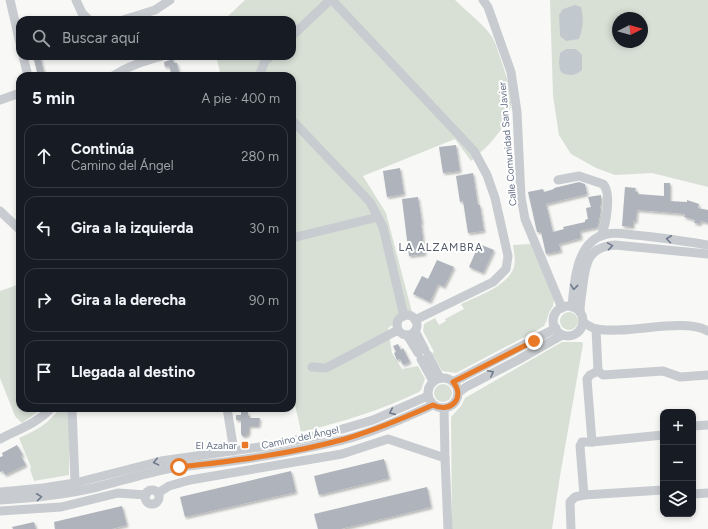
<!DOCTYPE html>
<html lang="es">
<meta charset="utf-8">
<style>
body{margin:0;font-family:Figtree,sans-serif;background:#242831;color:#f1f3f6}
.controls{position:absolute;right:12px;bottom:12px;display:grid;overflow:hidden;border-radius:8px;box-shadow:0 2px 6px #0003}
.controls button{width:36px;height:36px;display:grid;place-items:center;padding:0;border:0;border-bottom:1px solid #363941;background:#171b24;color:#f1f3f6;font:20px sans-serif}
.compass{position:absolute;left:612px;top:12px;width:36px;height:36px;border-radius:50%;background:#171b24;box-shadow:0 2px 6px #0003;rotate:84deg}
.stop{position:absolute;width:12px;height:12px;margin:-9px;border:3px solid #e87926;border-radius:50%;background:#fff}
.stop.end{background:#e87926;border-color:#fff;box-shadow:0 1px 4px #0008}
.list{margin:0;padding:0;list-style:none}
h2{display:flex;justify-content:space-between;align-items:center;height:52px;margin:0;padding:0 16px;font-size:17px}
h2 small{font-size:13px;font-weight:400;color:#9ea1a6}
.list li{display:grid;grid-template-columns:26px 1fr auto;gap:12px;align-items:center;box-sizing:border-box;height:64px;margin:0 8px 8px;padding:0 8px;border:1px solid #363941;border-radius:12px}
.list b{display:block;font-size:15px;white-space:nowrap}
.list p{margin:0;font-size:13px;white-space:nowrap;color:#9ea1a6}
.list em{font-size:13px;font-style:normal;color:#9ea1a6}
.icon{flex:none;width:22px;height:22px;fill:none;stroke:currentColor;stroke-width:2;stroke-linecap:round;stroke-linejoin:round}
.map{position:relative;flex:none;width:708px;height:529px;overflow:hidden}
.search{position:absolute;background:#171b24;box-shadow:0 2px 6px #0003;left:16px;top:16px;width:280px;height:44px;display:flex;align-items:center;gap:10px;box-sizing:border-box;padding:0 14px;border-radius:12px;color:#9ea1a6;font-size:15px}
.panel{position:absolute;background:#171b24;box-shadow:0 2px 6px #0003;left:16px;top:72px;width:280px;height:340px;border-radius:12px}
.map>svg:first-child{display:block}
.green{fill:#d8e0d6;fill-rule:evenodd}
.water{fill:#c1c8ce}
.building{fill:#afb4bc;filter:url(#shadow)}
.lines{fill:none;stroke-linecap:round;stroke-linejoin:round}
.minor{stroke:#c8cbcf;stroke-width:9}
.oneway{stroke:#707b8e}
.route{stroke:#e87926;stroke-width:5}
.poi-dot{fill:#e87926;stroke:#fff;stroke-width:1.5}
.labels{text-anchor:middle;stroke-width:4;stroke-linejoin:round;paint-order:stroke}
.street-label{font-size:10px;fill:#667287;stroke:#fff}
.poi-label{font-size:10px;fill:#667287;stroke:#fff;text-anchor:end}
.neighbourhood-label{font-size:11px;letter-spacing:1px;fill:#555d6c;stroke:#fff}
</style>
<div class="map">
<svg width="708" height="529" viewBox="0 0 708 529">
<defs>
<filter id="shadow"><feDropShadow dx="1.5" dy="2" stdDeviation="1" flood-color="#0004"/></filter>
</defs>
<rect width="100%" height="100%" fill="#f8f8f6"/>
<!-- green -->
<g class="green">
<path d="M245,0H455C467,12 480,21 490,34C497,43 499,56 503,66C507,78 512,92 511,105C508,127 488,147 471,161L455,139L363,176L386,213L412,312L388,328L392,353L402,369L418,366L425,379L421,390L419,392C381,410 343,422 301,432L292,391V76H221L216,56H292V20H222L225,19Z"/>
<path d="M550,0H708V187L652,173L615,175L596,168L571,154L559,135L553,96ZM618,18H642V42H618Z"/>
<path d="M531,244L554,299L553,306L549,313L546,322L544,326L532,333L456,373L442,371L432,353L434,352L423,331L424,324L435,318L439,325L446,321L445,319L464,309L461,304C478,296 508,286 514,267C516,260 514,253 513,245Z"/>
<polygon points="20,284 20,408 43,408 22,423 15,416 0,378 0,291"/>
<circle cx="569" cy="321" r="9"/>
<polygon points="562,342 582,342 583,344 560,476 552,529 452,529 451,417 461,406 465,398"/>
<circle cx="443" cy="393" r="9"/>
<path d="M60,408H69V475L34,481L30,469L31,467L19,438C37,430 48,424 60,408Z"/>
</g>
<!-- water -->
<g class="water">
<path d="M575,5L581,7C584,19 583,28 579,39L566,41L560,36L559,15L563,9Z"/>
<path d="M566,49H576L582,55V70C575,76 571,76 562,73L560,70L559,62L560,53Z"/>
</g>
<!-- building -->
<g class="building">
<polygon points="33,56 40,56 45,76 38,76"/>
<polygon points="173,59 174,63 177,63 180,76 172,76 169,66 165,67 164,62"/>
<polygon points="456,145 460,171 443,173 439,147"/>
<polygon points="400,168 404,194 387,197 383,171"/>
<polygon points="473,173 478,205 480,205 484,231 468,233 463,201 460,202 456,176"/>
<polygon points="579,182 585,184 587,194 546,204 553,232 564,229 563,227 585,222 585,220 588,219 586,208 591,207 588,197 601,195 601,205 600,206 601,210 598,227 580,231 581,238 559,244 561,251 546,254 541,232 537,232 528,192 543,189 544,192 554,189 554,188"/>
<polygon points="664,183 670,183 670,201 687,202 687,200 699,204 698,208 708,210 708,223 701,221 700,224 694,223 695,220 684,217 685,214 637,210 636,222 633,221 633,227 622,226 625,187 636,188 635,191 638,192 638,194 664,196"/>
<polygon points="418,197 422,223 421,223 425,254 409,256 402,199"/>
<polygon points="479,244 494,250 483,273 469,267"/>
<polygon points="437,260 454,267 444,287 438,284 430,302 413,294 422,276 428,279"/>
<polygon points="398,344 401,350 403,348 410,362 403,365 400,359 397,360 394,353 396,352 393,346"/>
<polygon points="241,412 248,412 248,416 250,416 250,418 260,418 259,426 249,426 249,433 246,436 242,436 241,433 241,420 236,420 236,415 241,415"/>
<polygon points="17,445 23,455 21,456 26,465 5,475 3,471 0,472 0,457 3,456 2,453"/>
<polygon points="384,459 389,478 319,495 314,476"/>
<polygon points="291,471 296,492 185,517 180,497"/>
<polygon points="427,487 431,507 341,529 318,529 314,514"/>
<polygon points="122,506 127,525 112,529 55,529 54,522"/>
<polygon points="34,522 36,529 13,529 12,527"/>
</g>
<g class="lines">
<!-- minor -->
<g class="minor">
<polyline points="10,0 20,43"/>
<polyline points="76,0 82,13 89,20"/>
<polyline points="332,0 474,151 487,175 495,198 508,256 506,269 493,282 415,320"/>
<polyline points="483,0 488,7 511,72 517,112 521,197 525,219 562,308"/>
<polyline points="123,20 155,10 170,0"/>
<polyline points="292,36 330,0"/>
<polyline points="23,56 28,76"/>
<path d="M113,76C128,66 145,61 162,56"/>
<polyline points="259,76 265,61 271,56"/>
<polyline points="0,100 20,93"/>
<polyline points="292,120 370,202 383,227 404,316"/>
<path d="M558,180L579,176L603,184C612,193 606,225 601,236"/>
<polyline points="0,211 20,230"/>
<polyline points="292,238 378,217"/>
<circle cx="568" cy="321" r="15"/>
<path d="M572,307C574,283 576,240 607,234C616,232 625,234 634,235C659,237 684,241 708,245"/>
<path d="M580,312C580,303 582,293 583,284C586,261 589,247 615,245L708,254"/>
<circle cx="407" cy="325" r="10"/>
<path d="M583,322C587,325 592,328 597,329C627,335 683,317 708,331"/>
<polyline points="415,331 425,350"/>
<polyline points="407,335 418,353"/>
<polyline points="428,355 440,378"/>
<polyline points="421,359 433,381"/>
<polyline points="312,367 326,368 398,330"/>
<polyline points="598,371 603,375 663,371 680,377 708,375"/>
<circle cx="443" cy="393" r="15"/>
<polyline points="453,382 556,328"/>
<polyline points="458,393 466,387 518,360 562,335"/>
<polyline points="72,408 75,483"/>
<polyline points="227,408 234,451"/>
<polyline points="444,408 445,458 448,529"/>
<polyline points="693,426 708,425"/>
<path d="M0,439C17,430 38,423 51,408"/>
<polyline points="592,442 663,435"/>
<circle cx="152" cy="497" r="7"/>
<polyline points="0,492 43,488 75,483 161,461 267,446 322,435 373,420 428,396"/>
<polyline points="158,493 169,486 190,480 342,454 388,439 445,458"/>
<polyline points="693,494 708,493"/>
<polyline points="584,495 663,490"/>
<path d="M0,500C31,498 62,495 93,488C118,482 142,474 167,469C185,466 205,464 224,462C264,457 304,449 343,440C374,432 404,418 433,405"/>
<polyline points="0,511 61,507 118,493 146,495"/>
<polyline points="571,529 570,502 575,497 584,495 580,446 582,442 592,442 587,379 590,375 598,371 596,329"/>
</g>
</g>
<!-- one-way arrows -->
<defs><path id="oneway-chevron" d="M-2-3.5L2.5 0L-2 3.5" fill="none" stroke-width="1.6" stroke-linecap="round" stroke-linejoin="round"/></defs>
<g class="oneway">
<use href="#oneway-chevron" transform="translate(669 239) rotate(-173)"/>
<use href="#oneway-chevron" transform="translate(610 246) rotate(-9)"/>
<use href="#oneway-chevron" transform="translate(574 287) rotate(96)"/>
<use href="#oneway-chevron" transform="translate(491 373) rotate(-27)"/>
<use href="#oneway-chevron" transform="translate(392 412) rotate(156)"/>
<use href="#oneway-chevron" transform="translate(156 462) rotate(168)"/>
<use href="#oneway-chevron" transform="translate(39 497) rotate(-8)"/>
</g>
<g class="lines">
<!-- route -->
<path class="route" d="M179,467C234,461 291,454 345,439C375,430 404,418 433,405C451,414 466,397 453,382L534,341"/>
</g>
<!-- markers -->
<rect class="poi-dot" x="241" y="441" width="8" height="8" rx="2"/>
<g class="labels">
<!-- street labels -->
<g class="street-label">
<text transform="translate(507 144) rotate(-95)" y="4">Calle Comunidad San Javier</text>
<text transform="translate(300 437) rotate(-12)" y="4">Camino del Ángel</text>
</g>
<!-- poi labels -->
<g class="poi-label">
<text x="237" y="449">El Azahar</text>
</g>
<!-- neighbourhood labels -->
<g class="neighbourhood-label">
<text x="441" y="251">LA ALZAMBRA</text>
</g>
</g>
</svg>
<div class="controls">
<button>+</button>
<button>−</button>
<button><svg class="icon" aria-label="layers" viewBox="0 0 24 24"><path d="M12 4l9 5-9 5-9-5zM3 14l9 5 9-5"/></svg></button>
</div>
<svg class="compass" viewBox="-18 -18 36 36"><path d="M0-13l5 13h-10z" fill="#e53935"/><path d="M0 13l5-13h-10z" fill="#9ea1a6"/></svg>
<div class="stop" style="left:179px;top:467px"></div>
<div class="stop end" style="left:534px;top:341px"></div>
<div class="search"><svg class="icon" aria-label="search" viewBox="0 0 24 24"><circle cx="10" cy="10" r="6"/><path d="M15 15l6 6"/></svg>Buscar aquí</div>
<section class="panel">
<h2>5 min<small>A pie · 400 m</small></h2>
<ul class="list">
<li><svg class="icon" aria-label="ahead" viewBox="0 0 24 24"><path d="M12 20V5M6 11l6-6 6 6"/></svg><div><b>Continúa</b><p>Camino del Ángel</p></div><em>280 m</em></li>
<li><svg class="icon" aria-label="left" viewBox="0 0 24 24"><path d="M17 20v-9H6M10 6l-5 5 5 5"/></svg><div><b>Gira a la izquierda</b></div><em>30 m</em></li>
<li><svg class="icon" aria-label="right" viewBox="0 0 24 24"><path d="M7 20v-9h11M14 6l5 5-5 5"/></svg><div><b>Gira a la derecha</b></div><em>90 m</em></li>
<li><svg class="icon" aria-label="arrive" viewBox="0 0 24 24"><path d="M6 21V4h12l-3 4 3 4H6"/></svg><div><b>Llegada al destino</b></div></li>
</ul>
</section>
</div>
